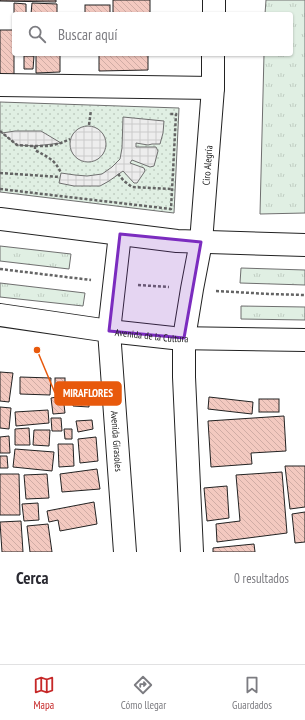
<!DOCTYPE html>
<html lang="es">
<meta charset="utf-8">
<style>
body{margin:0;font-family:"PT Sans Narrow",sans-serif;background:#f7f7f7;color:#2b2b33}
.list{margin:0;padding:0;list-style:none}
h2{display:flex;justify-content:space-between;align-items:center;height:52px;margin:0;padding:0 16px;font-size:17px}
h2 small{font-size:13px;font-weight:400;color:#7c7c81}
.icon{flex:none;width:22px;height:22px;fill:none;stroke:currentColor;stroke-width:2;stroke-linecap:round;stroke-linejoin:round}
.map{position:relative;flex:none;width:305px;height:552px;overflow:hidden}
.search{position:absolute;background:#fff;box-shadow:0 1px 3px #0004;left:12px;right:12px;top:12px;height:44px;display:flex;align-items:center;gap:10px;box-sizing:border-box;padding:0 14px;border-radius:4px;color:#7c7c81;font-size:15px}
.sheet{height:112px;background:#fff}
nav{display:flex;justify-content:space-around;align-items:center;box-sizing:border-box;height:56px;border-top:1px solid #e1e1e2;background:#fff;font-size:11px;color:#7c7c81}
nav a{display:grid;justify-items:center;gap:2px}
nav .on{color:#c62828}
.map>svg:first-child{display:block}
.grass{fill:url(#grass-tufts);stroke:#6f6f6f}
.park{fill:url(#park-dots);stroke:#6f6f6f}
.plaza{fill:url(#plaza-grid);stroke:#6f6f6f}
.building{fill:url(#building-back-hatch);stroke:#222}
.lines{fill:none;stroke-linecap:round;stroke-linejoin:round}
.street-casing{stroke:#222;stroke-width:24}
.secondary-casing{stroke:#222;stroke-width:24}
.highway-casing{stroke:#222;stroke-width:24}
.path{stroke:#646464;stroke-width:2.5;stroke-dasharray:3 2;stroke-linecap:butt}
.street{stroke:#fff;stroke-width:22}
.secondary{stroke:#fff;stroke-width:22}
.highway{stroke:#fff;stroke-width:22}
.marked{fill:#7b2cbf;fill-opacity:0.2;stroke:#7b2cbf;stroke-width:3;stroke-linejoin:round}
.labels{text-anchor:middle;stroke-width:3;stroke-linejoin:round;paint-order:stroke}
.street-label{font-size:10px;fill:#222;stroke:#fff}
.leader{fill:none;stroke:#e8590c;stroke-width:1.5}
.callout-dot{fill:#e8590c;stroke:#fff;stroke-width:1.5}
.callout{fill:#e8590c;stroke:#e8590c;stroke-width:1.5}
.callout-label{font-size:11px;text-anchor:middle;font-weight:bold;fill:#fff}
</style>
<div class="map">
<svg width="305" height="552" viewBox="0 0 305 552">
<defs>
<pattern id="grass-tufts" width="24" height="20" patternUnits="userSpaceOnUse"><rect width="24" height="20" fill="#e0efe3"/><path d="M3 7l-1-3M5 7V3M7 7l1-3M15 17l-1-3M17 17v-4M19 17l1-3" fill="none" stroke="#c0cdc2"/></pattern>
<pattern id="park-dots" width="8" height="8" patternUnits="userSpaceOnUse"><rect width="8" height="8" fill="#e0efe3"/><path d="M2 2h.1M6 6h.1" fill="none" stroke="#c0cdc2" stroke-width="1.8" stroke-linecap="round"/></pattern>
<pattern id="plaza-grid" width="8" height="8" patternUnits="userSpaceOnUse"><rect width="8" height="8" fill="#ededed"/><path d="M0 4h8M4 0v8" fill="none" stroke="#cbcbcb"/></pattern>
<pattern id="building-back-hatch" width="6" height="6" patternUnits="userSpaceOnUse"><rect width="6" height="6" fill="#f3c9c0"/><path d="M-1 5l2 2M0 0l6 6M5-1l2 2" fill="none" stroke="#d0aca5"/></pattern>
</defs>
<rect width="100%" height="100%" fill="#fff"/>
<!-- grass -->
<g class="grass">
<polygon points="266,0 305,0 305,213 260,214 264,54 291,54 291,14 265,14"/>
<polygon points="0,246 71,254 69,269 0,261"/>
<polygon points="241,268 305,270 305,285 240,283"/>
<polygon points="0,283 85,293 83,306 0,297"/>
<polygon points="241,306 305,307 305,320 241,319"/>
</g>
<!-- park -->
<polygon class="park" points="0,102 179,108 174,213 0,192"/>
<!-- plaza -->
<g class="plaza">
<polygon points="123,117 164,121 163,133 160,144 152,144 148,145 136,143 136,147 156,147 158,151 154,166 150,167 132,160 130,163 144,168 145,171 137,183 134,183 123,171 109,181 100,186 74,186 59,183 61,173 75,175 87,176 102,174 112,167 120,159 122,148"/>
<circle cx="88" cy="144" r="18"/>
<polygon points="15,131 41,131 61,143 35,146 17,145 2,133"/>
</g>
<!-- building -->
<g class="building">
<polygon points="0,0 56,0 56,2 0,1"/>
<rect x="113" y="0" width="37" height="14"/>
<polygon points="14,3 26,4 26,14 14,14 14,27"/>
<polygon points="32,3 57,4 57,14 31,14"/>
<rect x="85" y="5" width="25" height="9"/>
<rect x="0" y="30" width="14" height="50"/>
<polygon points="36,54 60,54 60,72 36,73"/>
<polygon points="99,54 148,54 148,70 99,71"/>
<polygon points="24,56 34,56 33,69 24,69"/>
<polygon points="0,372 13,373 9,402 0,401"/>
<polygon points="20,377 51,378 50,395 20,394"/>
<rect x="55" y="378" width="10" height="14"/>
<polygon points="74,384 89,384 89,407 73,406"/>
<polygon points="63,396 65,413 53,414 51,398"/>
<polygon points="209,397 253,402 252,414 208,409"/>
<rect x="259" y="399" width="20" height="13"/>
<polygon points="0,407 11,408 9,429 0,428"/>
<polygon points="48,410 49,423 16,426 15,412"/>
<polygon points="284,416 286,451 251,453 252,464 211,467 208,421"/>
<polygon points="51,418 61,418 62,431 52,431"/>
<polygon points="92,420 93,429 78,432 76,421"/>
<polygon points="29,428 30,445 15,445 15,429"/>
<polygon points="64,429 72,429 72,439 65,439"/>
<polygon points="34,430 50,430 49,446 33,445"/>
<polygon points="9,436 10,453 0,453 0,437"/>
<polygon points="96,437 98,461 80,463 78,439"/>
<polygon points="58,444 73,444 74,466 59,467"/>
<polygon points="15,449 54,452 52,471 13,467"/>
<polygon points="0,456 7,456 8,468 0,468"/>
<polygon points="285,466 305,466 305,507 290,509"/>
<polygon points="97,469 100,489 62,492 60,474"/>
<polygon points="282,472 287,533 217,542 216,524 240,521 236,475"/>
<polygon points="0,474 19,474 20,515 0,515"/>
<polygon points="47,474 49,498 26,499 24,475"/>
<polygon points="227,486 229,518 207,521 204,488"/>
<polygon points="94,502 97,524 60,531 58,520 49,522 47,511"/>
<polygon points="38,503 39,520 24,521 22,504"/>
<polygon points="305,512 305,542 295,543 292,514"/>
<polygon points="21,521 23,552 2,552 0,522"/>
<polygon points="48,524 52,552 30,552 27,526"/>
<polygon points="254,544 255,552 213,552 213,548"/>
</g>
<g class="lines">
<defs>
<g id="street">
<polyline points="214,14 214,0"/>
<polyline points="0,85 213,88"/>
<path id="s1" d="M201,242L213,88V54"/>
</g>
<g id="secondary">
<path id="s2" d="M120,234L109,331L125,552"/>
<polyline points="192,552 184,377 184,338 192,289 201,242"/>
</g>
<g id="highway">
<polyline points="0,219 177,241 305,245"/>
<path id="s3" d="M0,315L109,331L173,338L305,340"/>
</g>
</defs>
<!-- street casing -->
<use href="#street" class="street-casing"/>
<!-- secondary casing -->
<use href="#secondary" class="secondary-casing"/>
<!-- highway casing -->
<use href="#highway" class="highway-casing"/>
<!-- path -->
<g class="path">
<polyline points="89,125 91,110"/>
<polyline points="0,131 17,145 30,146 49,146 61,143 70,139"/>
<path d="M35,146V150C47,157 55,159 61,173"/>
<polyline points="0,173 60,177"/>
<polyline points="118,174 124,181 132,187 171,189"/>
<polyline points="0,189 171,209 176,114 169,114"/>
<polyline points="0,269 91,280"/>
<polyline points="138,285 169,287"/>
<polyline points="216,291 270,294 305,295"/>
</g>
<!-- street -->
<use href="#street" class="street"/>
<!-- secondary -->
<use href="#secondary" class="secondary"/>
<!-- highway -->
<use href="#highway" class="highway"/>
</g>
<!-- marked area -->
<path class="marked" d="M120,234L201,242L184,338L109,331Z"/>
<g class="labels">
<!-- street labels -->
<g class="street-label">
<text dy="4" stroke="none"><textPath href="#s1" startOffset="77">Ciro Alegría</textPath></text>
<text dy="4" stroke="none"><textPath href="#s3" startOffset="153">Avenida de la Cultura</textPath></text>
<text dy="4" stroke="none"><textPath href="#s2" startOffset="208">Avenida Girasoles</textPath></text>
</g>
</g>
<!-- callouts -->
<path class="leader" d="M37 350L55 393"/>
<circle class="callout-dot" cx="37" cy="350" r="4"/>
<rect class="callout" x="55" y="382" width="66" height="23" rx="4"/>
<g class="callout-label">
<text x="88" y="397">MIRAFLORES</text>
</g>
</svg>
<div class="search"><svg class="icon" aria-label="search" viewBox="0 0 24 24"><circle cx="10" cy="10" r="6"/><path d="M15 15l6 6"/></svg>Buscar aquí</div>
</div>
<section class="sheet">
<h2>Cerca<small>0 resultados</small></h2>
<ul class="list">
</ul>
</section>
<nav>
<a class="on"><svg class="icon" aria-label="map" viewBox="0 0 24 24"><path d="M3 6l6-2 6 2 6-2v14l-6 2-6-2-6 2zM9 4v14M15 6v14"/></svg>Mapa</a>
<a><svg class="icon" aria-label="directions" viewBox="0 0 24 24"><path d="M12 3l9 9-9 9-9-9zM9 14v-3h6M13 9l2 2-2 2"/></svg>Cómo llegar</a>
<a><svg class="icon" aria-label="saved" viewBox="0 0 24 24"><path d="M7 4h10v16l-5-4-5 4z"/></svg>Guardados</a>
</nav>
